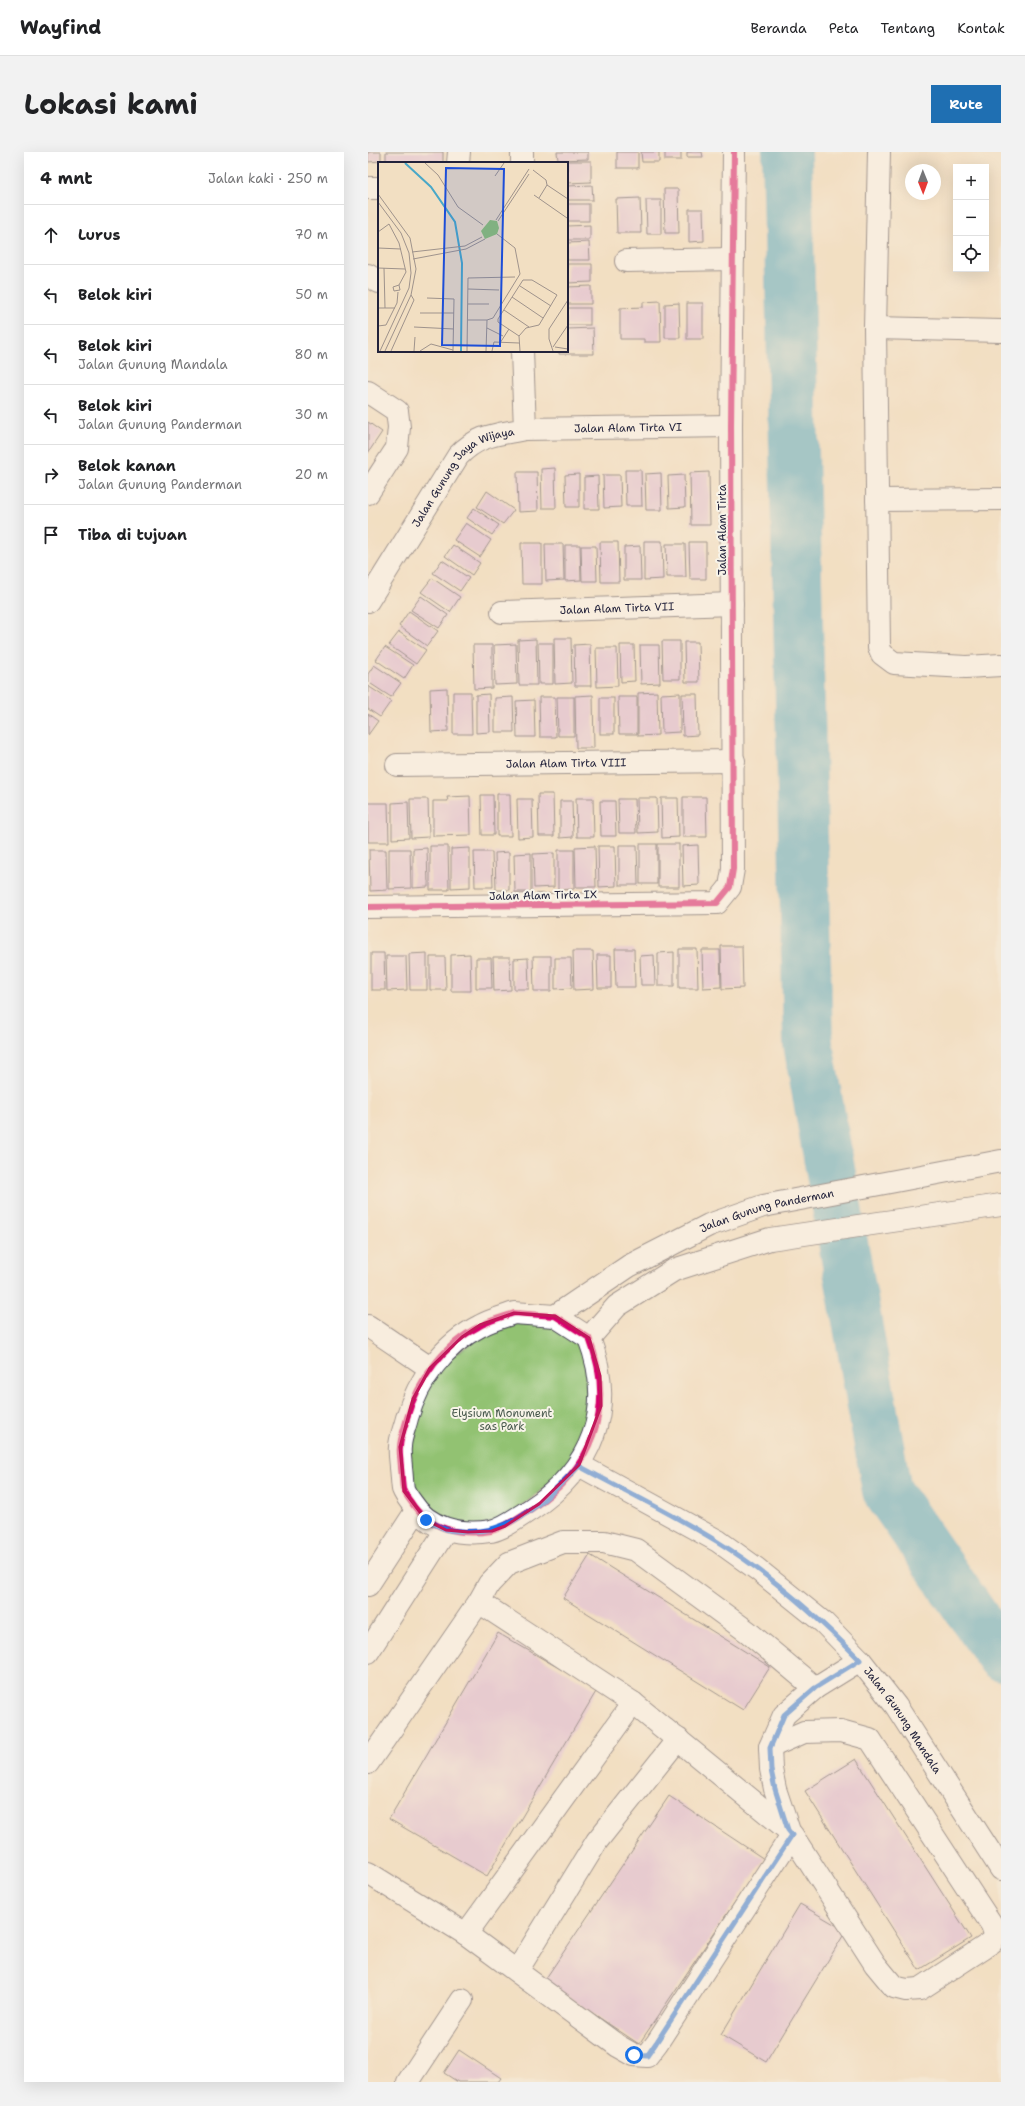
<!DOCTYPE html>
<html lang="id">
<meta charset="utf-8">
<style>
body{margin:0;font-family:"Shantell Sans",sans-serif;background:#f2f2f2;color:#202124}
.controls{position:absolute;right:12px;top:12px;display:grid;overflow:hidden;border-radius:0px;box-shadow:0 4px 16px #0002}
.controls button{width:36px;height:36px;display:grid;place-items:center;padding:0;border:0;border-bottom:1px solid #e0e0e0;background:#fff;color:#202124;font:20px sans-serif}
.compass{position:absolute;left:537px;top:12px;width:36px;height:36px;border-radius:50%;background:#fff;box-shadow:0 4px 16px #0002;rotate:179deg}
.stop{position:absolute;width:12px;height:12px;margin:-9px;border:3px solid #1a73e8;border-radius:50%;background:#fff}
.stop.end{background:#1a73e8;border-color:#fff;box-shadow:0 1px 4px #0008}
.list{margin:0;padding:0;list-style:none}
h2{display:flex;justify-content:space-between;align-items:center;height:52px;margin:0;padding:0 16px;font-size:17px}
h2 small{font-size:13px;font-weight:400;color:#757577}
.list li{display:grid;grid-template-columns:26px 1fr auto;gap:12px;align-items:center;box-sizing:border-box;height:60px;padding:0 16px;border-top:1px solid #e0e0e0}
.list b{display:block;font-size:15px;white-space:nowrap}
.list p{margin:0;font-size:13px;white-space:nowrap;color:#757577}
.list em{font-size:13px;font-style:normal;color:#757577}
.icon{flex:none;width:22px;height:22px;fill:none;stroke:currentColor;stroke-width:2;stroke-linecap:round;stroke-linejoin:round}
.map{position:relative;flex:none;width:633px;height:1930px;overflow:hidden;border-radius:0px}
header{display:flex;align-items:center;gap:24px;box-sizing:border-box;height:56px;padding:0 20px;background:#fff;border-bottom:1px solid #e0e0e0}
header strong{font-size:19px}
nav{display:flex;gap:22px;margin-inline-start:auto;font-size:14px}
.intro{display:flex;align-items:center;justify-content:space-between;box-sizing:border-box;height:96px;padding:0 24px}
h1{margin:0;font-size:28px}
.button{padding:10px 18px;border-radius:0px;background:#1f6fb2;color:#fff;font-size:14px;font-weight:700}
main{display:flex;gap:24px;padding:0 24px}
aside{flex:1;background:#fff;border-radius:0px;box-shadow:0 4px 16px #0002}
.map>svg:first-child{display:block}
.green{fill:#92c272;stroke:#5a7256}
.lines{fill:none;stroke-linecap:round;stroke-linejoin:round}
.river{stroke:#49a8c8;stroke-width:50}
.building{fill:#dab3de}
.minor-casing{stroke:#413e4f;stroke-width:24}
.minor{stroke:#fff;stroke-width:22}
.cycleway-casing{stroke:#f7f3e8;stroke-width:8}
.cycleway{stroke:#d6006c;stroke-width:6}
.route{stroke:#1a73e8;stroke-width:5}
.marked{fill:none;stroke:#c2185b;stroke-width:3;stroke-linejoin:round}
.labels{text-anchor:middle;stroke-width:4;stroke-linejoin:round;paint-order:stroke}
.street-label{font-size:11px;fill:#22223b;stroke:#f7f3e8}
.park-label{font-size:11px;fill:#495a4e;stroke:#f7f3e8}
.inset-river{fill:none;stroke:#49a8c8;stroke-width:2}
.inset-road{fill:none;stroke:#9f938c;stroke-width:1}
.view{fill:#1d4ed8;fill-opacity:0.15;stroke:#1d4ed8;stroke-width:2}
.inset-edge{fill:none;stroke:#22223b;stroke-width:2}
</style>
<header>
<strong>Wayfind</strong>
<nav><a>Beranda</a><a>Peta</a><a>Tentang</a><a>Kontak</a></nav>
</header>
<div class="intro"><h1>Lokasi kami</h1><a class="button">Rute</a></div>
<main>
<aside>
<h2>4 mnt<small>Jalan kaki · 250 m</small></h2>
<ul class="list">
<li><svg class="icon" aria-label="ahead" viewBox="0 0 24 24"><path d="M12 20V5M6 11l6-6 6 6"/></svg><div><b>Lurus</b></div><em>70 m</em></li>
<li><svg class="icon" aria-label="left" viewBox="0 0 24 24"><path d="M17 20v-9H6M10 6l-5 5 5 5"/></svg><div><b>Belok kiri</b></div><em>50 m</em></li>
<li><svg class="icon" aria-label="left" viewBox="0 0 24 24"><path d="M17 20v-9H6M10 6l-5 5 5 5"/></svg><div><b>Belok kiri</b><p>Jalan Gunung Mandala</p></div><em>80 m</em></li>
<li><svg class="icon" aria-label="left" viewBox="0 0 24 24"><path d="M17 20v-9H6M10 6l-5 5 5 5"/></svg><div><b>Belok kiri</b><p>Jalan Gunung Panderman</p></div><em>30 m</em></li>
<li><svg class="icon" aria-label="right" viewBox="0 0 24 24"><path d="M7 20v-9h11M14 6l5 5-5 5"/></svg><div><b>Belok kanan</b><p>Jalan Gunung Panderman</p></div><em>20 m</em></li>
<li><svg class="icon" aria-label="arrive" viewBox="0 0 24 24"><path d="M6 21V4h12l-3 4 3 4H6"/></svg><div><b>Tiba di tujuan</b></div></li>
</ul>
</aside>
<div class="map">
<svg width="633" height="1930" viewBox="0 0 633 1930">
<rect width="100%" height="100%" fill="#f7f3e8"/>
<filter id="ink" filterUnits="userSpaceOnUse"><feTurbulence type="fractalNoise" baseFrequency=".025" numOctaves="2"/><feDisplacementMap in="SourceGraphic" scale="8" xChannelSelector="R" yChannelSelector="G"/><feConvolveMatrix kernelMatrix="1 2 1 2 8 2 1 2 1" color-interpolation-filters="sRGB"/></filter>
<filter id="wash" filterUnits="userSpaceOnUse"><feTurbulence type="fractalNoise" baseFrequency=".012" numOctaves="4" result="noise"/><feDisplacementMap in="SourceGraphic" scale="16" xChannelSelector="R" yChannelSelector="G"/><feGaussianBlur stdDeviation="0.9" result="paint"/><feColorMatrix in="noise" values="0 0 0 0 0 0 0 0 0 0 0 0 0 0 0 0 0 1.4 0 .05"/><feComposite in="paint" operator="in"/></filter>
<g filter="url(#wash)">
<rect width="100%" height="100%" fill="#f2dfc2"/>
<!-- green -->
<polygon class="green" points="145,1164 192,1167 219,1186 230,1251 205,1312 137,1368 100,1376 59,1366 40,1335 38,1288 64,1217"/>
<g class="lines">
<!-- river -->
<polyline class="river" points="419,0 440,892 519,1339 633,1504"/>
</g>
<g id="blocks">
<!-- building -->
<g class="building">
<polygon points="0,0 13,0 13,9 0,10"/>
<rect x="18" y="0" width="57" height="11"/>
<polygon points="189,0 220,0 220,7 190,8"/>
<rect x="249" y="0" width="21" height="16"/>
<polygon points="273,0 291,0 291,10 274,10"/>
<rect x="297" y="0" width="16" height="8"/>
<polygon points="319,0 334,0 335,5 319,5"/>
<polygon points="191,9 223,9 223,30 199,31 199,11 191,11"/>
<polygon points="224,33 225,48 199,48 199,34"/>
<polygon points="296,37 310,37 311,81 297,81"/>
<polygon points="272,46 273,81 249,81 248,47"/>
<polygon points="278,48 293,48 293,82 279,82"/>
<rect x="199" y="52" width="22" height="17"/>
<polygon points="321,57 335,57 336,89 321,90"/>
<polygon points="222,73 222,88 199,88 199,74"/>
<polygon points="221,90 222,108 199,108 199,91"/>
<polygon points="199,112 224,112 224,130 199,131"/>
<polygon points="223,134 223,152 199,152 199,135"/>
<polygon points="292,149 293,190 276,190 276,187 252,187 252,156 275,155 275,150"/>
<polygon points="311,151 312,186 297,186 297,152"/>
<rect x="319" y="151" width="16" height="36"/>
<rect x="199" y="156" width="23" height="17"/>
<polygon points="225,176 226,202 191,202 191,199 199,199 199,177"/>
<polygon points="0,270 14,280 0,301"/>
<polygon points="187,316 188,356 174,356 173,317"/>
<polygon points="257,318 273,318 274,354 258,354"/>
<polygon points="149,320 169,320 170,359 150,360"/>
<polygon points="341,320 342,373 323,373 322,321"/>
<polygon points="293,321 294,358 278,358 277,322"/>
<polygon points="211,322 211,355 198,355 197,323"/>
<polygon points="235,323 252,323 253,355 236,356"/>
<polygon points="316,323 317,355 301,356 300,324"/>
<polygon points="230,324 231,357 216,357 216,325"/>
<polygon points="119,339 146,358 135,372 109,355"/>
<polygon points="106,356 131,373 124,383 99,366"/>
<polygon points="98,371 123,388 112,405 86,388"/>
<polygon points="276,389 294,389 295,427 276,428"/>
<polygon points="232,390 250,390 251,430 233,430"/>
<polygon points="321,390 338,390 338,427 322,427"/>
<polygon points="153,391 174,391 174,432 154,432"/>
<polygon points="177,392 195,392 196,428 178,429"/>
<polygon points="298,392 317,392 318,425 299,425"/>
<polygon points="85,393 112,411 104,423 77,404"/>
<polygon points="197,393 212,393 213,428 197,429"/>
<polygon points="213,394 228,394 229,429 214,429"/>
<polygon points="272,394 273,428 256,428 256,395"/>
<polygon points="74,408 101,426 92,439 65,421"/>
<polygon points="64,426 92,445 82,460 53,440"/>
<polygon points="53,444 80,463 71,476 43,458"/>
<polygon points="41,459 70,479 59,494 31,474"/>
<polygon points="31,480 58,498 48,512 21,493"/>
<polygon points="186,486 203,486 204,531 187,532"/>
<polygon points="168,487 169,533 151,533 150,488"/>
<polygon points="294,489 312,489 312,527 295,527"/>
<polygon points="316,490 330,490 331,530 317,530"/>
<polygon points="170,491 185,491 185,532 171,532"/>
<polygon points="148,492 149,532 127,533 126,493"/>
<polygon points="222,492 223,534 207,534 206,493"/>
<polygon points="105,493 124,493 124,536 106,537"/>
<polygon points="252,493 266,493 267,529 253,530"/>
<polygon points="272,493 291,493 292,531 273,532"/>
<polygon points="17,495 45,513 36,527 8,508"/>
<polygon points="228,496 249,496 250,534 229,535"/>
<polygon points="6,513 33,531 23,545 0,530 0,522"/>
<polygon points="0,534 23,549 12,565 0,557"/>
<polygon points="79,536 80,579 63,580 62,537"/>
<polygon points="85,540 103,540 104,582 85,582"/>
<polygon points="289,540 290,583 270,584 270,541"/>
<polygon points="312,541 312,580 294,581 293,542"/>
<polygon points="121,542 122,580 108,581 108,543"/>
<polygon points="314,542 329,542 330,583 315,584"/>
<polygon points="225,543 226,596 208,596 207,544"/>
<polygon points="145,545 146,580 127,580 127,546"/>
<polygon points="171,545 187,545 188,585 172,585"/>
<polygon points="189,545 206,545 206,584 190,584"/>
<polygon points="250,545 269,545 269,582 251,582"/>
<rect x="232" y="546" width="14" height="36"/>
<polygon points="166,548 167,585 149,585 148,549"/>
<polygon points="0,562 10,569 0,583"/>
<polygon points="129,642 142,642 143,684 129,684"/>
<polygon points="170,642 185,642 186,684 171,684"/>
<polygon points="113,643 125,643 126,683 114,683"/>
<polygon points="102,644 103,683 65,684 65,649 80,649 79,645"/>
<polygon points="315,645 338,645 339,685 315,685"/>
<polygon points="208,646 225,646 226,685 209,685"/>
<polygon points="269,646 289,646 290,680 270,681"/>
<polygon points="293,646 310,646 311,685 294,686"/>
<polygon points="42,647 60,647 61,685 43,686"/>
<polygon points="149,647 164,647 165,685 150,686"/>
<polygon points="250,647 267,647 268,681 251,681"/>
<polygon points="192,649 204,649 205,685 192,686"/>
<polygon points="232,649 247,649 248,684 233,684"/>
<polygon points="40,650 41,686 24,687 24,651"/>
<polygon points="0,651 20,651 21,690 0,690"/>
<rect x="272" y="692" width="17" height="40"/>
<rect x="290" y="692" width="21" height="43"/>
<polygon points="251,693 269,693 270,733 251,733"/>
<polygon points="330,693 331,733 315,734 314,694"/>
<polygon points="62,694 80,694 81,738 62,738"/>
<polygon points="227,694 228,735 208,735 207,695"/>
<polygon points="230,694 247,694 248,734 231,735"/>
<polygon points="59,696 60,735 45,736 45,697"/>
<polygon points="102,696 102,735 83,736 83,697"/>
<polygon points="21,697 42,697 43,736 21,737"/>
<polygon points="1,698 18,698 19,738 2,739"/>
<polygon points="190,698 206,698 206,737 190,738"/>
<polygon points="106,700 124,700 125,735 107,735"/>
<polygon points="141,700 141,738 128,738 127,701"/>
<polygon points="163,701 163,740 147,740 146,702"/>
<polygon points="186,701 186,735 166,736 165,702"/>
<polygon points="353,794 374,794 375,836 354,837"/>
<polygon points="247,797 266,797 267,835 248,835"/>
<polygon points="311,797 329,797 330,836 311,836"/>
<polygon points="334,798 352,798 353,835 335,836"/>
<polygon points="205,799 225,799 226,837 206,838"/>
<polygon points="306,800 306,834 290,834 290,801"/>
<polygon points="3,801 16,801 17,838 3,838"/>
<polygon points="59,801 59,838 42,838 41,802"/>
<polygon points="102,802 103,839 83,839 83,803"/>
<polygon points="229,803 243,803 243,836 230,836"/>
<polygon points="286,803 287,833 273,833 272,804"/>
<polygon points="18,804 38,804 39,838 19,839"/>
<polygon points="165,804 183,804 183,839 166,839"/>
<polygon points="62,805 77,805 78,838 62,838"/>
<polygon points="125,805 142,805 143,838 126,839"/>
<polygon points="108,806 123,806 124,836 108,836"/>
<polygon points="160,806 161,837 146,837 146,807"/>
<polygon points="187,806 203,806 204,836 187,837"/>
<polygon points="222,1403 402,1515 375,1558 195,1446"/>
<polygon points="130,1481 229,1538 119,1724 21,1667"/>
<polygon points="488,1607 603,1786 551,1818 437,1639"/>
<polygon points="301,1644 396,1707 271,1892 176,1829"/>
<polygon points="432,1752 478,1779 398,1910 353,1883"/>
<polygon points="91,1898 133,1926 130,1930 90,1930 76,1921"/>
</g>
</g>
</g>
<g filter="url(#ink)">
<use href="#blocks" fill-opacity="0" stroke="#413e4f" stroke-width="1"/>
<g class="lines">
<defs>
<g id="minor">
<polyline points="154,0 154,11"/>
<polyline points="511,0 507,176 511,495 514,502 526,511 598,515 633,513"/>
<polyline points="90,11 91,0"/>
<polyline points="0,36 11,36"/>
<polyline points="258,109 365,107"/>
<polyline points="0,123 11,130"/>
<polyline points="507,176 633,179"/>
<polyline points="0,240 29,259 31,275 29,296 0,341"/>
<path id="s1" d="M157,277L363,274"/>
<polyline points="509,348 633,347"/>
<path id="s2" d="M0,449L90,304C111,282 128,283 157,277L154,199"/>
<path id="s3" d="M134,460L364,452"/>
<path id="s4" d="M29,613L366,609"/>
<polyline points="0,755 349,751 362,735 365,717 363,274 366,0"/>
<path d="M146,1161L187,1164L221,1186C248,1256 225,1317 162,1358C150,1365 137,1376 123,1379C92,1384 60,1377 43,1350C40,1346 37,1342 35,1337C34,1331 34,1323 33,1316C33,1310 31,1302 32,1295C32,1286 37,1275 39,1266C50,1228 76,1192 112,1174C122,1168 135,1165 146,1161Z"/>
<path id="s5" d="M187,1164L261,1114L341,1073L395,1054L633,1009"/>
<polyline points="0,1174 62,1216"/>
<polyline points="221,1186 249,1154 306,1118 402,1087 633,1053"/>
<path id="s6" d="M211,1313L350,1389L389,1417L456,1471L492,1508L528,1554L633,1717"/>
<polyline points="0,1433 48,1359"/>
<polyline points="111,1450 265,1551 420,1678"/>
<polyline points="0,1500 78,1378"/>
<polyline points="0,1611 111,1450 121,1432 141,1411 195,1390 236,1390 268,1398 380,1480 447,1536"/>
<polyline points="421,1679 407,1637 403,1617 402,1595 416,1563 447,1536 492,1508"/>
<polyline points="0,1721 98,1782 250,1894 266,1903 279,1904 289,1891 424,1683 507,1812 526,1835 538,1838 552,1837 624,1790 627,1782 624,1773 502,1587 473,1579 436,1580 402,1595"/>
<polyline points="98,1782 265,1551"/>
<polyline points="149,1819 229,1689 310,1587"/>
<polyline points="40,1930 94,1848"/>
</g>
</defs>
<!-- minor casing -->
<use href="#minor" class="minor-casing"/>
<!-- minor -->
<use href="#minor" class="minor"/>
<defs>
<g id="cycleway">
<polyline points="0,755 349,751 362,735 365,717 363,274 366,0"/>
<path d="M146,1161L187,1164L221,1186C248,1256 225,1317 162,1358C150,1365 137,1376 123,1379C92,1384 60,1377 43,1350C40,1346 37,1342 35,1337C34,1331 34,1323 33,1316C33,1310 31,1302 32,1295C32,1286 37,1275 39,1266C50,1228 76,1192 112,1174C122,1168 135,1165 146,1161Z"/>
</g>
</defs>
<!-- cycleway casing -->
<use href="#cycleway" class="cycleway-casing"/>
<!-- cycleway -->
<use href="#cycleway" class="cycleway"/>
</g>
</g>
<g class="lines" filter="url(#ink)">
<!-- route -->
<path class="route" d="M58,1368C64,1371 71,1375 77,1377C82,1379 87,1379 92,1379C143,1385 178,1347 211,1314C257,1339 305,1362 350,1390C402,1422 449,1464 492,1508L447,1536L416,1563L402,1596L403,1618L407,1637L420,1678L424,1683L288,1891L279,1904L266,1903"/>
</g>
<!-- marked area -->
<path d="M0 0H633V1930H0ZM146,1161L187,1164L221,1186L232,1224L233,1254L211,1313L171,1352L137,1374L124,1379L100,1380L78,1378L58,1368L36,1339L32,1295L45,1247L62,1216L94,1185L112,1173Z" fill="#f2dfc2" fill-opacity=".55" fill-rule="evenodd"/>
<path class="marked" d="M146,1161L187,1164L221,1186L232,1224L233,1254L211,1313L171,1352L137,1374L124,1379L100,1380L78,1378L58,1368L36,1339L32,1295L45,1247L62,1216L94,1185L112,1173Z"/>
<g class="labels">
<!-- street labels -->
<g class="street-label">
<text dy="4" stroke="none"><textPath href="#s1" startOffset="103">Jalan Alam Tirta VI</textPath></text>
<text dy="4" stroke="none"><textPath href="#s2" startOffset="161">Jalan Gunung Jaya Wijaya</textPath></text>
<text transform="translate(354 378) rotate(-90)" y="4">Jalan Alam Tirta</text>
<text dy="4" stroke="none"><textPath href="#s3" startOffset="115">Jalan Alam Tirta VII</textPath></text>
<text dy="4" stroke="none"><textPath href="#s4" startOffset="169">Jalan Alam Tirta VIII</textPath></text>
<text transform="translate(175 743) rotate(-1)" y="4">Jalan Alam Tirta IX</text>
<text dy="4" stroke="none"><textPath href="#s5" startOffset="239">Jalan Gunung Panderman</textPath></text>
<text dy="4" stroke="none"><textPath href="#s6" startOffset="418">Jalan Gunung Mandala</textPath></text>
</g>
<!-- park labels -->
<g class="park-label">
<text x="134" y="1265">Elysium Monument<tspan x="134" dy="13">sas Park</tspan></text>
</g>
</g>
<!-- overview -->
<g transform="translate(10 10)">
<rect width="190" height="190" fill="#f2dfc2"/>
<path d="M112,58L119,59L121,66L119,72L107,77L103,69Z" fill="#92c272"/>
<path class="inset-river" d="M27,1L53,25L77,60L84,101L83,189"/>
<path class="inset-road" d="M47,1L60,13L80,45L105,63M155,8L168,18L169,23M117,14L126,1M169,23L190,37M0,32L32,76L38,107L33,133L7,189M156,33L189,56M161,36L169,23M0,40L23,71L31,91L33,111L31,126L2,189M118,58L151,7M120,59L151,12M0,70L11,62L21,81L28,110L21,123L15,125L16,129L22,128L21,123M0,86L23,87M34,90L87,84L104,75M35,97L88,87L107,77M0,106L27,107M6,106L7,146M142,124L173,144M90,127L121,128M134,135L165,156M49,136L76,137L75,189M90,142H111M0,146H17M126,148L151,165M42,151H76M90,158H109M0,164L8,163L19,141L20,130M36,165L76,167M109,166L125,174M141,174L120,160V157L145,118H154L179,133L161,163L148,166L141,174L142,189M122,181L131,167M175,185L190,163M177,185L190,187M13,189L36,138L33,133M36,189L37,175M42,189L53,182L75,188M89,189L90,116L137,115M108,189L109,158L115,156L142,112L137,86L119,72M114,189L116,180L141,181M175,189L171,177V167L190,138"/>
<path class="view" d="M68,6L126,7L122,184L64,183Z"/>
<rect width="190" height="190" class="inset-edge"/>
</g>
</svg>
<div class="controls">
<button>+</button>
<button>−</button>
<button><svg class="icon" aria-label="locate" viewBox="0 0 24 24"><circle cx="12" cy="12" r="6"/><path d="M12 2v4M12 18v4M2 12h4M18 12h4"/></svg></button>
</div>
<svg class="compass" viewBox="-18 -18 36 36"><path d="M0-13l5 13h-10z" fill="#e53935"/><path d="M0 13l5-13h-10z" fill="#757577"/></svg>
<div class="stop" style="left:266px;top:1903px"></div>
<div class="stop end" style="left:58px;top:1368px"></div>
</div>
</main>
